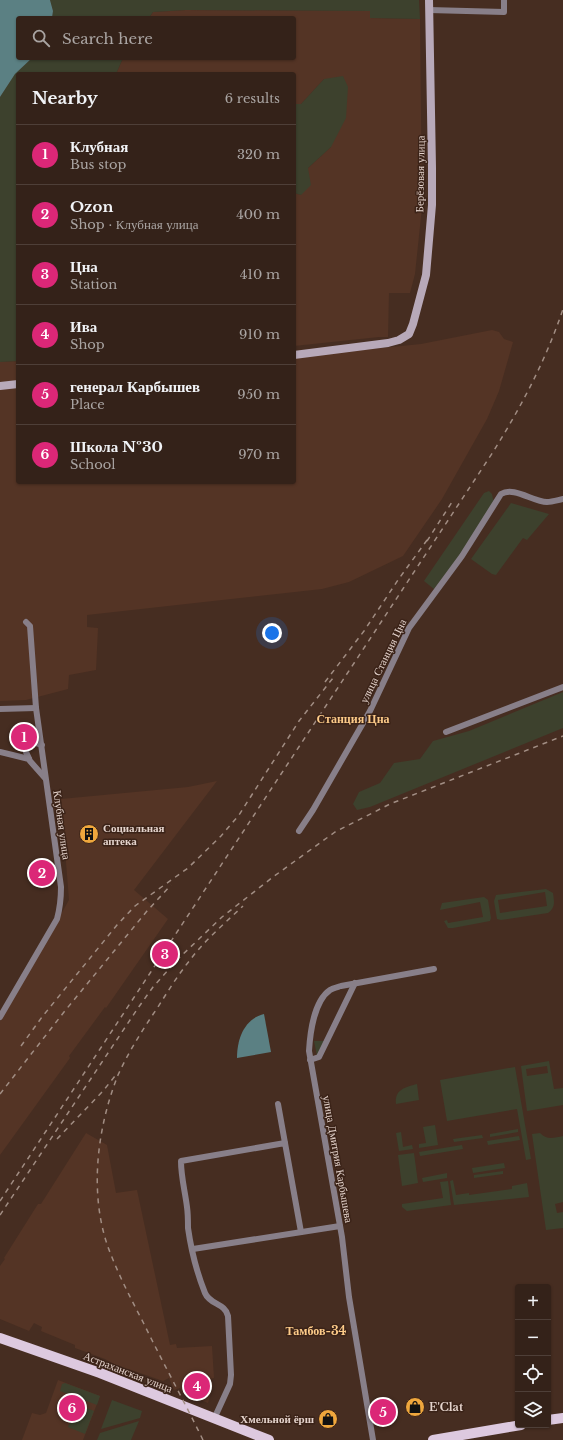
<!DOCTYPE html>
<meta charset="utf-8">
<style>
body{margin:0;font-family:"Libre Baskerville",serif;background:#3f2f26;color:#f1f3f6}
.controls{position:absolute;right:12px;bottom:12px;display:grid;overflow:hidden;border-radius:4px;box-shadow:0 1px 3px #0004}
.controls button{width:36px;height:36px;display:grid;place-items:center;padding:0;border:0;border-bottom:1px solid #4e3f38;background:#342219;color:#f1f3f6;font:20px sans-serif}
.you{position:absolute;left:272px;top:633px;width:14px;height:14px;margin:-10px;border:3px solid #fff;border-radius:50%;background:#1a73e8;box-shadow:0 0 0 6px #1a73e833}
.badge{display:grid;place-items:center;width:26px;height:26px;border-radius:50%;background:#db2777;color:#fff;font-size:13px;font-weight:700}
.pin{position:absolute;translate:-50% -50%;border:2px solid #fff;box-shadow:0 1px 4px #0006}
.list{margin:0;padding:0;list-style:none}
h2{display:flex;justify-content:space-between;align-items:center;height:52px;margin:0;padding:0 16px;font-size:17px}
h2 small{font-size:13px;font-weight:400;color:#a9a4a2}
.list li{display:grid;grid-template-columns:26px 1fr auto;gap:12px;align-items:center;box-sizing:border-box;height:60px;padding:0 16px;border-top:1px solid #4e3f38}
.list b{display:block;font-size:15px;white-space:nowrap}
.list p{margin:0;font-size:13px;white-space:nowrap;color:#a9a4a2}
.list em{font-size:13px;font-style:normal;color:#a9a4a2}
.icon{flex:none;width:22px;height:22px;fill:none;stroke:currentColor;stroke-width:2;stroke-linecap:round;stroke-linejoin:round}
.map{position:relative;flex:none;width:563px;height:1440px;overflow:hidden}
.search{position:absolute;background:#342219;box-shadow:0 1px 3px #0004;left:16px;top:16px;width:280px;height:44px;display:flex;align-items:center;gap:10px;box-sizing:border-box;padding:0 14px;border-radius:4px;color:#a9a4a2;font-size:15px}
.panel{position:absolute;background:#342219;box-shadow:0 1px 3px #0004;left:16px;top:72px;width:280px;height:412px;border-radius:4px}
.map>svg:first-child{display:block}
.built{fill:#543425}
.green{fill:#3d412d;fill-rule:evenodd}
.water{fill:#5b8083}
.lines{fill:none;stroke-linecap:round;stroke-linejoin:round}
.street{stroke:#887f89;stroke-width:6}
.secondary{stroke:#b8a9b9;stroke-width:8}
.primary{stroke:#ddc9df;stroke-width:10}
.rail{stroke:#a18d83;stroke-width:1.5;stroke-dasharray:5 5;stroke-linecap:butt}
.labels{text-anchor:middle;stroke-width:3;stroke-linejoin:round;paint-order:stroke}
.street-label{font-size:11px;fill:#e5d4cd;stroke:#3b2318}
.poi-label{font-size:11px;font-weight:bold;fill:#e5d4cd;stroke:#3b2318;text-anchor:start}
.neighbourhood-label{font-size:12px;font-weight:bold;fill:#fdcb89;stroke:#3b2318}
</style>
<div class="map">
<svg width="563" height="1440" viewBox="0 0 563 1440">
<rect width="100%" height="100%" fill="#462d21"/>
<!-- built -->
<g class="built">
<polygon points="186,10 371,11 371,18 420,19 422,207 415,274 410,293 389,293 388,337 379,337 294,346 294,193 301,195 308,168 331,147 324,79 301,104 294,104 294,74 116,74 123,58 294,58 294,18 149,18 153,12"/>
<polygon points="492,330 499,332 504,339 513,342 499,391 487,419 442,499 403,556 349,582 322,589 87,615 87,627 98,628 96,670 69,675 68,689 26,700 0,701 0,362 18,361 18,482 294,482 294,357 421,344"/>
<polygon points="217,781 134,890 168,919 106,1008 105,1007 69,1056 70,1058 0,1155 0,1021 69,900 61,799 188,787"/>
<polygon points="86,1133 107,1145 116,1193 137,1190 170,1345 176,1344 177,1348 212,1346 214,1378 210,1379 213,1385 208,1403 182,1393 180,1388 174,1390 169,1378 163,1381 114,1364 105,1359 75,1348 75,1345 41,1331 42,1327 34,1323 29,1331 0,1319 0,1266 5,1259 4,1258 38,1204 41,1204"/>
<polygon points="58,1380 100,1396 83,1440 22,1440 32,1413 40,1415 46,1413"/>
</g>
<!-- green -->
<g class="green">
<polygon points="50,0 419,0 420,19 370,18 370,11 186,10 153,12 149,18 52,18 53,11"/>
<polygon points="32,58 123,58 116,74 18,74 18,361 0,362 0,97 15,74"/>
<polygon points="343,76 348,87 346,118 331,147 308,168 311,185 301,195 294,193 294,104 301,104 324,79"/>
<polygon points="489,491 492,494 493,499 495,501 461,554 434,589 424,581 484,493"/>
<polygon points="511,503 549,514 527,540 523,538 496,575 492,574 471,559"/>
<polygon points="563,692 563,728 370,807 357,810 353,804 359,792 380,783 394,763 420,759 433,741 469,731"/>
<path d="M546,889L553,893C554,901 556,907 548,913L501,920L497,919L494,901L496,895ZM545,892L547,906L500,913L498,900Z"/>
<polygon points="484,897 488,900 491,918 490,921 453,928 448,928 444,921 447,920 448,923 483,917 480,902 440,910 442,903"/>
<polygon points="314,1041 325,1041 317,1056"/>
<path d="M549,1061L554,1089L563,1088V1105L527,1111L521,1066ZM547,1066L548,1073L527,1076L526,1069Z"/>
<polygon points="515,1067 531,1159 526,1160 517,1109 447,1121 440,1080"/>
<path d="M417,1084L419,1100L396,1104C394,1090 405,1087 417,1084Z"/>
<polygon points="435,1125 438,1145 419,1148 419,1144 426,1143 423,1127"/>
<polygon points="518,1129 518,1132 490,1137 490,1134"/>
<polygon points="401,1132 403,1147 412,1145 413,1149 399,1151 396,1133"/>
<path d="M540,1133C546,1140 554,1138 563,1136V1202L555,1204L557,1213L563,1212V1228L546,1230L532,1134Z"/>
<polygon points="482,1135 483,1138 454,1142 453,1139"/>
<polygon points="519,1136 520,1140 488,1145 487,1141"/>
<polygon points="462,1145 463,1149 420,1156 419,1152"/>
<polygon points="414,1153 418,1183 402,1186 398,1155"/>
<polygon points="504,1163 505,1168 473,1173 472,1168"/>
<polygon points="503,1171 503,1174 474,1178 474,1175"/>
<polygon points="447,1173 447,1178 423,1182 422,1178"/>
<polygon points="453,1180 456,1195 469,1193 469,1195 512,1189 512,1186 527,1183 529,1197 454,1205 450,1181"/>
<polygon points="448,1181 451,1205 407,1211 402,1207 402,1204 443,1198 440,1182"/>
<polygon points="65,1383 100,1396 97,1405 60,1391 62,1384"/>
<polygon points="112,1400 142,1411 140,1418 101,1429"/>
<polygon points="77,1404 94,1411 85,1434 68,1427"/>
<polygon points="139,1421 131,1440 97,1440 100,1433"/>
</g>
<!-- water -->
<g class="water">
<polygon points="0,0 50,0 53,11 52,18 18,18 18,58 32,58 15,74 0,97"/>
<path d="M264,1014L271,1052L237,1058C237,1039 244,1019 264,1014Z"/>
</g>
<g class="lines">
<!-- street -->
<g class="street">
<polyline points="429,10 504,12 504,0"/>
<polyline points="0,709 36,708"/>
<polyline points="446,732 563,687"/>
<polyline points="42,745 32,742 27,745 26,752 30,761 45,778"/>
<polyline points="0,752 29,759"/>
<path d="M299,831L313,810L370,711L409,628L462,556L501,494C514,486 533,502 547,502C552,502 558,500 563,499"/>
<path d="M0,1017L57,919C60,908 61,898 61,887L36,708L30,626L26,622"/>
<polyline points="310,1060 319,1057 355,983"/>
<polyline points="278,1104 285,1143"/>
<polyline points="193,1249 340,1226"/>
<path d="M214,1419L230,1384L231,1375L228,1316C225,1303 210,1305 205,1293C197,1273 191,1249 188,1228C188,1221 188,1214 187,1207C185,1191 181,1177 181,1161L285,1143L301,1232"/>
<path d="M373,1440L349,1297L342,1237L309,1051C310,1034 314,1001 330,990C333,988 338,987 341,986L434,969"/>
</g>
<!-- secondary -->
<g class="secondary">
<polyline points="294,355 388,343 399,340 409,334 413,324 426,275 432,205 432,168 429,0"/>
<polyline points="0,386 18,384"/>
</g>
<!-- primary -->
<g class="primary">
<polyline points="0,1338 100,1373 269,1440"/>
<polyline points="548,1420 563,1418"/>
<polyline points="433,1440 521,1425"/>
</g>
<!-- rail -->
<g class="rail">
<polyline points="427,541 452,502"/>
<polyline points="325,682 364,631 398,580 430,536"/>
<polyline points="21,1046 42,1017 117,925 135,906 188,868 221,836 239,815 299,721 333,678"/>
<polyline points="0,1094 64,1012 147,911 171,885"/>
<polyline points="57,1139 103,1091 115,1076"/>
<path d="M0,1201L493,452C521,407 546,360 563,309"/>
<polyline points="0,1215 138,1008 153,987 179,958 222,917 273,877 335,832 390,804 563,736"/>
<path d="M203,1440C184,1401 163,1363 144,1324C131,1299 118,1274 108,1247C89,1193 97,1128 118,1075C129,1051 143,1029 158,1007C168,991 178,975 190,960C205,940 225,923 243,906"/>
</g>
</g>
<!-- icons -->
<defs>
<symbol id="building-disc" viewBox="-11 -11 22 22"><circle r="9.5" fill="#efa73d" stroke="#3b2318"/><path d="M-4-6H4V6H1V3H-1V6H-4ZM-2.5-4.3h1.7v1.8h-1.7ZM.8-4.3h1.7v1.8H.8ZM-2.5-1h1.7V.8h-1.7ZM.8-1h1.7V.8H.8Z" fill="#111"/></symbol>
<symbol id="shop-disc" viewBox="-11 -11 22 22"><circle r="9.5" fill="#efa73d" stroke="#3b2318"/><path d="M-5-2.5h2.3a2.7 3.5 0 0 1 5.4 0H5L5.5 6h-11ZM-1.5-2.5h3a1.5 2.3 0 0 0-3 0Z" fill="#111"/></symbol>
</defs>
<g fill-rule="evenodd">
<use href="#building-disc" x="78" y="823" width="22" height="22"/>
<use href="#shop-disc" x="404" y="1396" width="22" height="22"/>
<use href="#shop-disc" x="317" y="1408" width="22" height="22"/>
</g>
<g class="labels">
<!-- street labels -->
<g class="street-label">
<text transform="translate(420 174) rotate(-89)" y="4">Берёзовая улица</text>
<text transform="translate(383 661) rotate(-64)" y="4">улица Станция Цна</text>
<text transform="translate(62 825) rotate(82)" y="4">Клубная улица</text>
<text transform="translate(338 1159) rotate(80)" y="4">улица Дмитрия Карбышева</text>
<text transform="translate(128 1372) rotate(21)" y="4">Астраханская улица</text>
</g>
<!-- poi labels -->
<g class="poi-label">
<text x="103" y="832">Социальная<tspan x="103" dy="13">аптека</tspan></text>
<text x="429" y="1411">E'Clat</text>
<text x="314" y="1423" text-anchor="end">Хмельной ёрш</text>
</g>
<!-- neighbourhood labels -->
<g class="neighbourhood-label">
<text x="353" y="723">Станция Цна</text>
<text x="316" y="1335">Тамбов-34</text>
</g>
</g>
</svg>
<div class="controls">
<button>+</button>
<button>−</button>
<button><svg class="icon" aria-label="locate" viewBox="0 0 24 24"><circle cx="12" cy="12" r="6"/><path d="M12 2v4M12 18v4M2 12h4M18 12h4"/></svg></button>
<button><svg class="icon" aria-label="layers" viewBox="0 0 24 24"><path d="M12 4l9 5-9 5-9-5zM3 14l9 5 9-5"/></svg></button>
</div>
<div class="you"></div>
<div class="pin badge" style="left:24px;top:737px">1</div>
<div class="pin badge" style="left:42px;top:873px">2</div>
<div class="pin badge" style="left:165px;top:954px">3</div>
<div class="pin badge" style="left:197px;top:1386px">4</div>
<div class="pin badge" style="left:383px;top:1412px">5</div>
<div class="pin badge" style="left:72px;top:1408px">6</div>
<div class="search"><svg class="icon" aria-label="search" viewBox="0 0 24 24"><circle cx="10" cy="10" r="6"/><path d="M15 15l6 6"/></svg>Search here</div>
<section class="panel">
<h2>Nearby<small>6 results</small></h2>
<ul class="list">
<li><span class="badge">1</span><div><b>Клубная</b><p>Bus stop</p></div><em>320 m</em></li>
<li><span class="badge">2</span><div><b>Ozon</b><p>Shop · Клубная улица</p></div><em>400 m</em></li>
<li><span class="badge">3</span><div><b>Цна</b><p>Station</p></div><em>410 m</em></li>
<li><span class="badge">4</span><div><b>Ива</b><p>Shop</p></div><em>910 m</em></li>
<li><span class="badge">5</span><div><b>генерал Карбышев</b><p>Place</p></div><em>950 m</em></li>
<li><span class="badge">6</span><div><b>Школа №30</b><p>School</p></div><em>970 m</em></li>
</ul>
</section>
</div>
